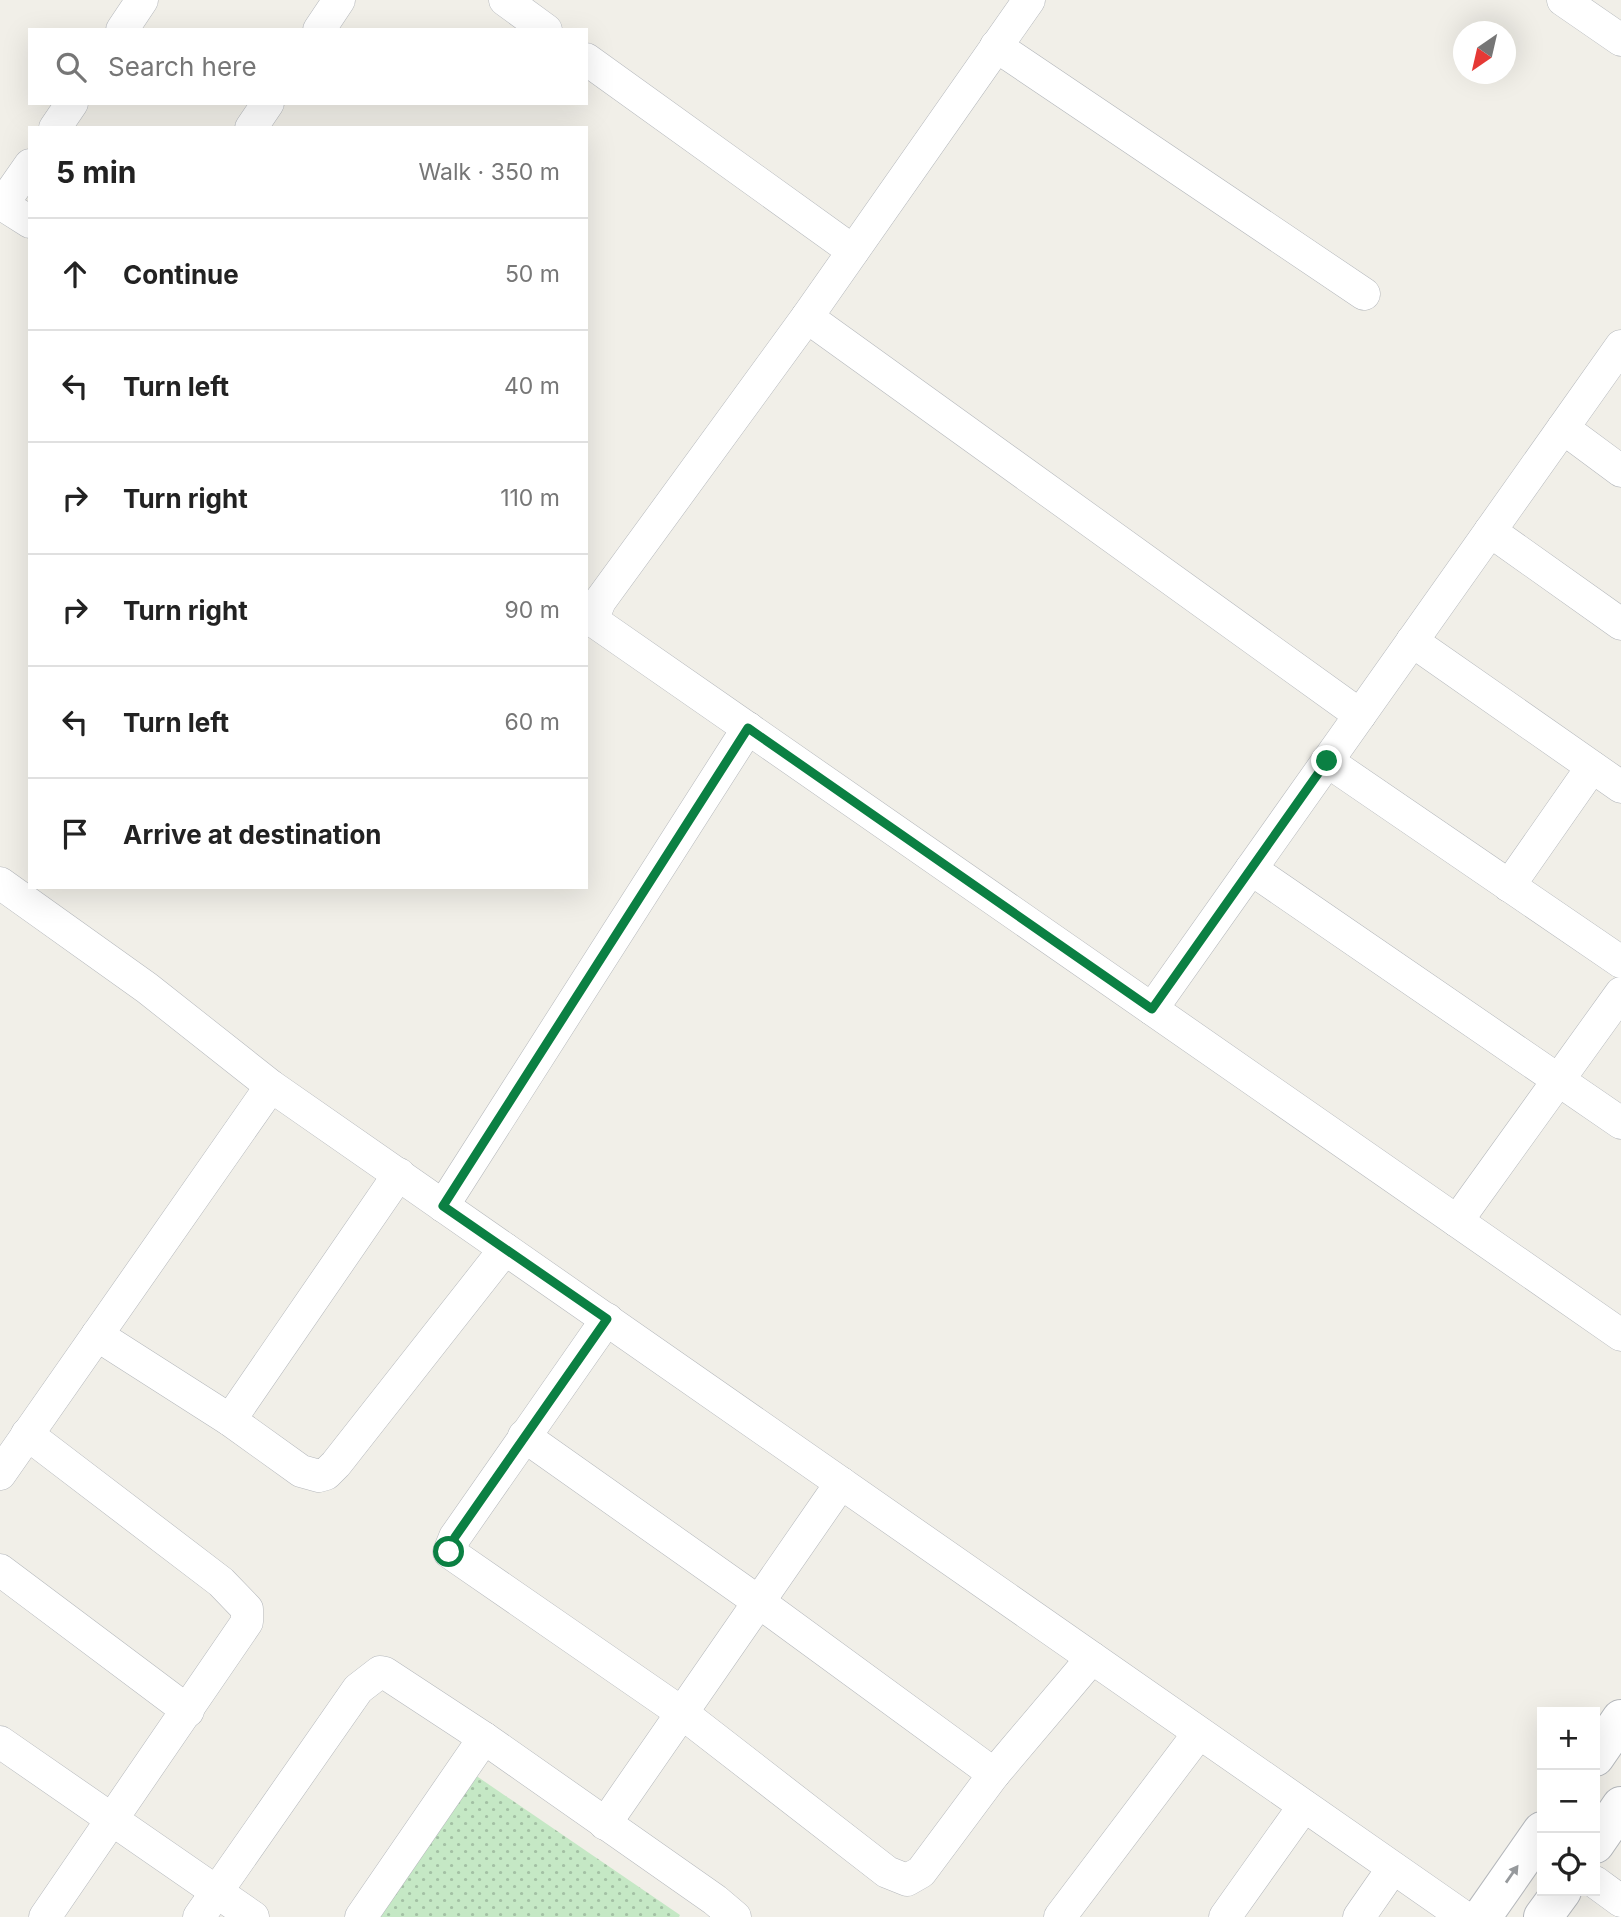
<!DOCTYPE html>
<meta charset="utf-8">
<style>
body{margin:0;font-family:Inter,sans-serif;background:#f2f2f2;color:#222}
.controls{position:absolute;right:21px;bottom:21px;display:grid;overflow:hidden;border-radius:0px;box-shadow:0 7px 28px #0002}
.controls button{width:63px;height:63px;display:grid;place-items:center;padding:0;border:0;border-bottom:2px solid #e0e0e0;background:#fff;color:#222;font:35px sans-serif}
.compass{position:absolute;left:1453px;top:21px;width:63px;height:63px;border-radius:50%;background:#fff;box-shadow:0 7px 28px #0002;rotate:214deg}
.stop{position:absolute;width:21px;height:21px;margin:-16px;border:5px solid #0b8043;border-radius:50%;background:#fff}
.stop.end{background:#0b8043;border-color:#fff;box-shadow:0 2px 7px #0008}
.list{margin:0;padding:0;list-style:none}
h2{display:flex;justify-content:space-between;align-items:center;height:91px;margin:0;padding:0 28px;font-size:30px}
h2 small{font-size:23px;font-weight:400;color:#767676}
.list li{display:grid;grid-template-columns:46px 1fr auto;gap:21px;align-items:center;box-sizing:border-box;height:112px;padding:0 28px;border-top:2px solid #e0e0e0}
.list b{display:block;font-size:26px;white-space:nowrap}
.list em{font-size:23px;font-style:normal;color:#767676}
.icon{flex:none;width:38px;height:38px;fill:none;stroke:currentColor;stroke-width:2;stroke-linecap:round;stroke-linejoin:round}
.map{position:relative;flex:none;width:1621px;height:1917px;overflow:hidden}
.search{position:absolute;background:#fff;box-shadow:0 7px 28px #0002;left:28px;top:28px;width:560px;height:77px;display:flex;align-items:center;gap:18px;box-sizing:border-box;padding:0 24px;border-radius:0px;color:#767676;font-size:26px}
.panel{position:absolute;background:#fff;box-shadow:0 7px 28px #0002;left:28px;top:126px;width:560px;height:763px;border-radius:0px}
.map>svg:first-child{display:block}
.grass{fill:url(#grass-dots)}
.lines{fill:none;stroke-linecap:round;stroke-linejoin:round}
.minor-casing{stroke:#b5b8bc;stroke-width:33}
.tertiary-casing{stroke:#b5b8bc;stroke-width:40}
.minor{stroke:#fff;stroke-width:32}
.tertiary{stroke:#fff;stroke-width:38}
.oneway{fill:#979a9d}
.route{stroke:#0b8043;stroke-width:9}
</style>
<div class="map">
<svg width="1621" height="1917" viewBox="0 0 1621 1917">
<defs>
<pattern id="grass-dots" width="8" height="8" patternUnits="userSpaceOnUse" patternTransform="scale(1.75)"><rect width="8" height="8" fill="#c5e8c5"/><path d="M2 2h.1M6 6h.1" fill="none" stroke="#a3c0a4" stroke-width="1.8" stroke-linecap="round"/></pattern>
</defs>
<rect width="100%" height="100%" fill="#f1efe8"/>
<!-- grass -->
<polygon class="grass" points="475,1775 680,1915 679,1917 378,1917"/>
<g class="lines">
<defs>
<g id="minor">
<polyline points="505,0 546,30"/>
<polyline points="1029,0 807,317 600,601 595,613 595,622 1621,1335"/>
<polyline points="1563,0 1621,40"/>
<polyline points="122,30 142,0"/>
<polyline points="319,30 339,0"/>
<polyline points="996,46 1364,294"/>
<polyline points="586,59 853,251"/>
<polyline points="55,128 72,103"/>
<polyline points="251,128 268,103"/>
<polyline points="0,203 30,222"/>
<polyline points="2,205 30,165"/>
<polyline points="807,317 1360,715"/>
<polyline points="1563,428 1621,471"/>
<polyline points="1490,531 1621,624"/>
<polyline points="1412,641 1621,787"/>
<polyline points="1327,761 1621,962"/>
<polyline points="1251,869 1621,1123"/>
<polyline points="0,883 147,988 271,1086 1464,1917"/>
<polyline points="1509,886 1592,767"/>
<polyline points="1152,1009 1621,346"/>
<polyline points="443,1206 748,728"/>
<polyline points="1457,1221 1621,993"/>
<polyline points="607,1319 455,1537 449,1552 682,1713 887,1872 907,1880 921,1872 994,1774 1092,1658"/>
<polyline points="97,1335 230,1420 301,1471 319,1476 326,1474 336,1464 505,1249"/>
<polyline points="230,1420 399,1174"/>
<polyline points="27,1434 221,1582 247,1609 247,1622 45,1917"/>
<polyline points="524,1436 759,1602 994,1774"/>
<polyline points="0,1474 271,1086"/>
<polyline points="0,1570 188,1711"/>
<polyline points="0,1742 253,1917"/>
<polyline points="605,1824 841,1483"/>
<polyline points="1595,1882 1621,1901"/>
<polyline points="199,1917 358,1689 380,1672 385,1673 484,1738"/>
<polyline points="361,1917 484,1738 715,1900 735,1917"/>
<polyline points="1060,1917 1199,1733"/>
<polyline points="1225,1917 1304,1806"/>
<polyline points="1359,1917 1393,1868"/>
</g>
<g id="tertiary">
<polyline points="1595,1757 1621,1719"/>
<polyline points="1595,1844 1621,1806"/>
<polyline points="1482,1917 1542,1831"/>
<polyline points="1543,1917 1562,1891"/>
</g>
</defs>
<!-- minor casing -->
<use href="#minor" class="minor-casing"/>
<!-- tertiary casing -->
<use href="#tertiary" class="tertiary-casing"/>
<!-- minor -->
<use href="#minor" class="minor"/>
<!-- tertiary -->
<use href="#tertiary" class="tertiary"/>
</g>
<!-- one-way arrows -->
<defs><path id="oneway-solid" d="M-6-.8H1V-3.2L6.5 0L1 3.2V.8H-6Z" transform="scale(1.75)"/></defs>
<use class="oneway" href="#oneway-solid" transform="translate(1512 1874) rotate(-55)"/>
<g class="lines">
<!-- route -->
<polyline class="route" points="449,1552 455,1537 607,1319 443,1206 748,728 1152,1009 1327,761"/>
</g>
</svg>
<div class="controls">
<button>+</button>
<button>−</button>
<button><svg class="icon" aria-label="locate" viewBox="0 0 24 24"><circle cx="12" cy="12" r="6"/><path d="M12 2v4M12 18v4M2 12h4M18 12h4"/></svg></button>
</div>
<svg class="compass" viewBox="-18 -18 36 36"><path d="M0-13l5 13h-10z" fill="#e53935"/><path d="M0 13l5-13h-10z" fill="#767676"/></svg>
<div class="stop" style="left:449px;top:1552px"></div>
<div class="stop end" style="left:1327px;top:761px"></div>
<div class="search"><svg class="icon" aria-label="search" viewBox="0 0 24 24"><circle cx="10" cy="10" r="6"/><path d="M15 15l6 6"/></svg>Search here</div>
<section class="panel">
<h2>5 min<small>Walk · 350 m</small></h2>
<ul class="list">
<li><svg class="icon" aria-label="ahead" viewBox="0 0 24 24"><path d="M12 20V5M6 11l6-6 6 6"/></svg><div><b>Continue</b></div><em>50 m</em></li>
<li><svg class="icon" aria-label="left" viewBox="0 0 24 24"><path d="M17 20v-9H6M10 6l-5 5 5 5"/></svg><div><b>Turn left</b></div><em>40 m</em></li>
<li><svg class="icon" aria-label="right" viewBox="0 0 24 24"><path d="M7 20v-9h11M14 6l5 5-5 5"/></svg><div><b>Turn right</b></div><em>110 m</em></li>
<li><svg class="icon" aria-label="right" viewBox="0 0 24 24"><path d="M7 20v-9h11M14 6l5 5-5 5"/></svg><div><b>Turn right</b></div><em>90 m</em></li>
<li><svg class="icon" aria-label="left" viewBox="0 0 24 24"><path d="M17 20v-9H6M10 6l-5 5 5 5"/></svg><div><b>Turn left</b></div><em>60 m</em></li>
<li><svg class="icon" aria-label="arrive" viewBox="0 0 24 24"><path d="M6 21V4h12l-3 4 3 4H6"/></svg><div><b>Arrive at destination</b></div></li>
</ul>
</section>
</div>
